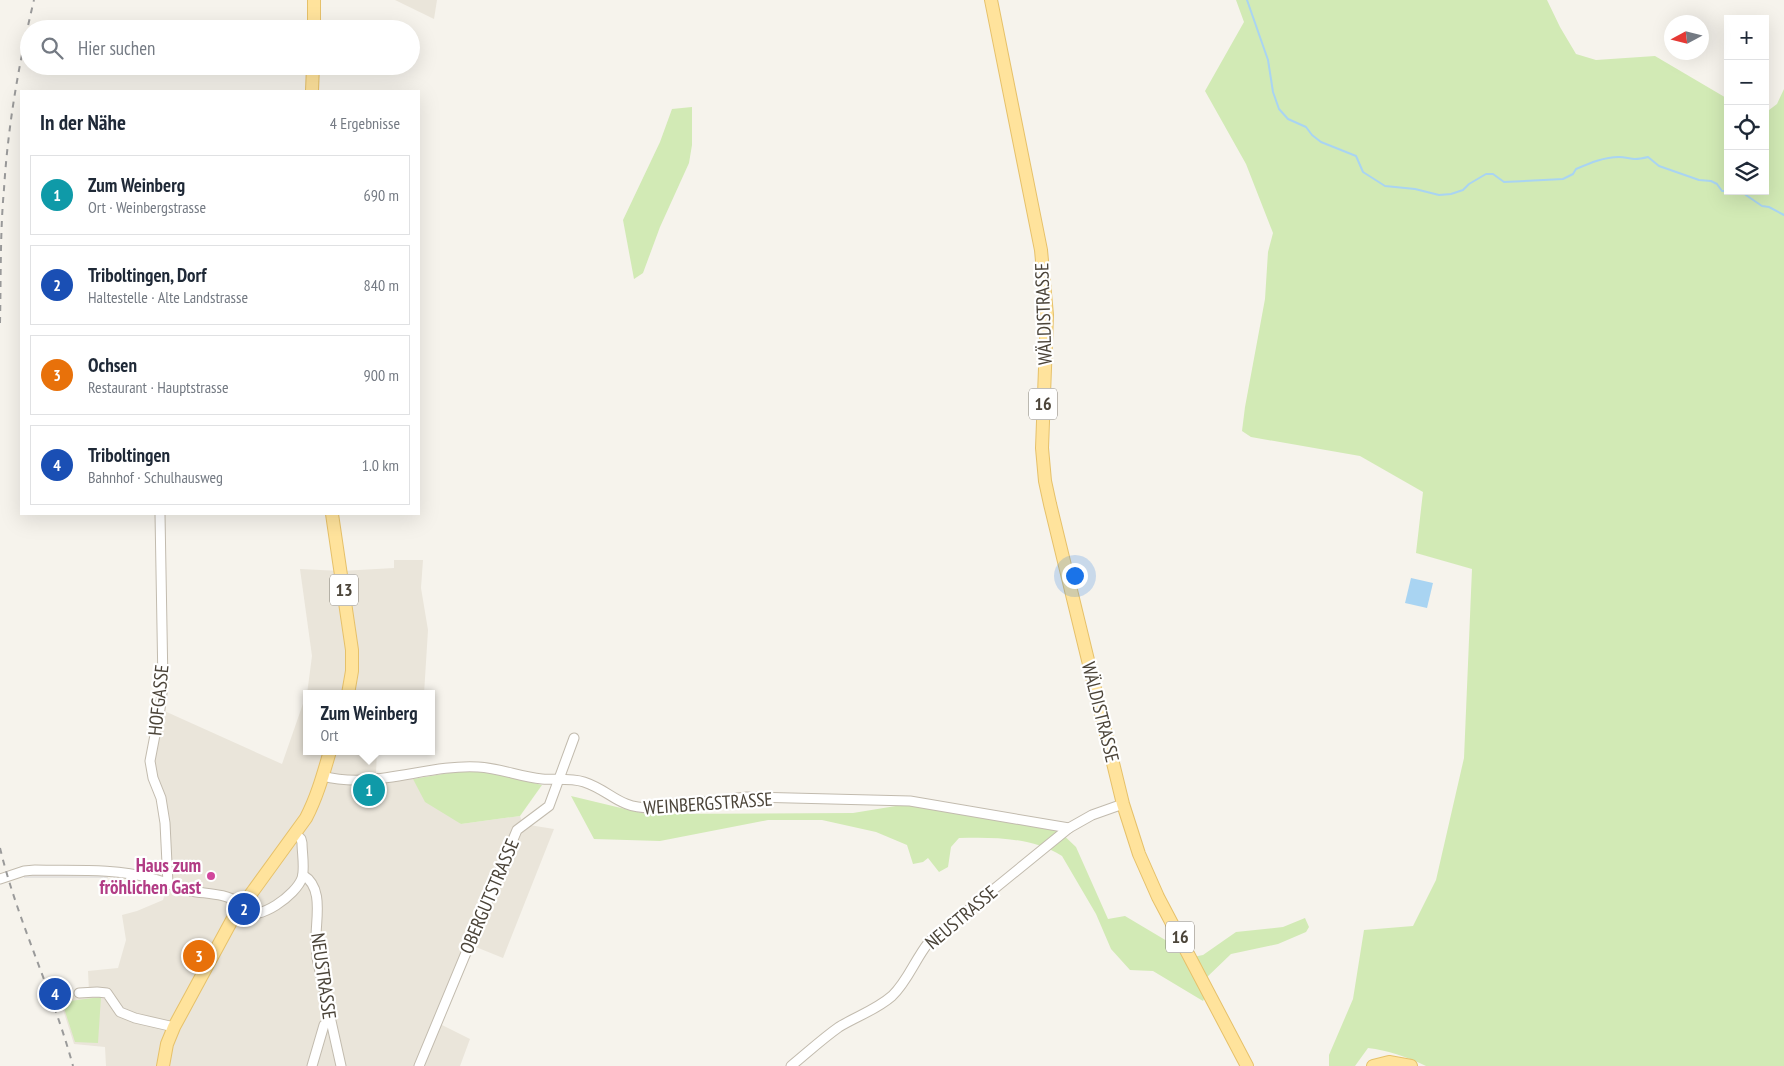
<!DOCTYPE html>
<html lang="de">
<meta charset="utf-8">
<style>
body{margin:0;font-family:"PT Sans Narrow",sans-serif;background:#f6f6f7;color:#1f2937}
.controls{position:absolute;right:15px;top:15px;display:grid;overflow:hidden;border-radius:0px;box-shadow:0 5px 20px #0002}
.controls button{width:45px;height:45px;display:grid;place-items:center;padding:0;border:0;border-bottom:1px solid #e0e1e3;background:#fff;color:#1f2937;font:25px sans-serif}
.compass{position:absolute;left:1664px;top:15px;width:45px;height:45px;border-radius:50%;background:#fff;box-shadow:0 5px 20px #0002;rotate:263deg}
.you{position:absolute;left:1074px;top:575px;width:18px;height:18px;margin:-12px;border:4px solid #fff;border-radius:50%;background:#1a73e8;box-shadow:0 0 0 8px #1a73e833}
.badge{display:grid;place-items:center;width:32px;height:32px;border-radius:50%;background:#ea580c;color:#fff;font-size:16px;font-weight:700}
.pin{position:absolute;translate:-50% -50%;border:2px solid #fff;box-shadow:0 1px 5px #0006}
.popup{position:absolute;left:303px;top:690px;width:132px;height:65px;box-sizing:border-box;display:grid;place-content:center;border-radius:0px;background:#fff;filter:drop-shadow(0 1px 4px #0005);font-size:16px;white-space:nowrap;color:#747a83}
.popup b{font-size:19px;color:#1f2937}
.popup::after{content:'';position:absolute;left:50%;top:100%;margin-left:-10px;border:10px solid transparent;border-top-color:#fff}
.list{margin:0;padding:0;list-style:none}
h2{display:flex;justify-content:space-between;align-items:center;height:65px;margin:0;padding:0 20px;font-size:21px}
h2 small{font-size:16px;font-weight:400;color:#747a83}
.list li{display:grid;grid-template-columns:32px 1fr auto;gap:15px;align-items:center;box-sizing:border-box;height:80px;margin:0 10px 10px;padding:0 10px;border:1px solid #e0e1e3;border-radius:0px}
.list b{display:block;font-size:19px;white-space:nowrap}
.list p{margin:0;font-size:16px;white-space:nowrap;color:#747a83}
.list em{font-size:16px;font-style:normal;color:#747a83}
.icon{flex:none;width:28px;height:28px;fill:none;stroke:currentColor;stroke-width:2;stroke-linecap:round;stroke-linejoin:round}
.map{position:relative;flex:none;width:1784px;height:1066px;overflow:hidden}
.search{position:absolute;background:#fff;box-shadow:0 5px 20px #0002;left:20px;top:20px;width:400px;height:55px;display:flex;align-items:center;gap:12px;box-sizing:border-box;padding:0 18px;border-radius:28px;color:#747a83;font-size:19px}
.panel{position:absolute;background:#fff;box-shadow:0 5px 20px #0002;left:20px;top:90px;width:400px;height:425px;border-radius:0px}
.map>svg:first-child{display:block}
.residential{fill:#eae5da}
.green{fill:#d2eab5}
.parking{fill:#e5e3e0}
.water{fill:#a9d4f2}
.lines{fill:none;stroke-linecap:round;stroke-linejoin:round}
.stream{stroke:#a9d4f2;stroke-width:2}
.minor-casing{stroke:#c2bbae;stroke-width:11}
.primary-casing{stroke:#e6c16a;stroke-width:14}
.minor{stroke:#fff;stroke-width:9}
.primary{stroke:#ffe39c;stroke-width:12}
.rail{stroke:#9a9a9a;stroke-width:2;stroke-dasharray:6 6;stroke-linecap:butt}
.hotel-dot{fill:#d1479c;stroke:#fff;stroke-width:2}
.labels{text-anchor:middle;stroke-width:4.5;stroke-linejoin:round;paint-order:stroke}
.shield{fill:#fff;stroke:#817c74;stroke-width:1}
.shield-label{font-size:18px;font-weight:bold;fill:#4b4439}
.street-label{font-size:19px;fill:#4b4439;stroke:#fff}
.hotel-label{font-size:19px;font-weight:bold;fill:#b23c85;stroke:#fff;text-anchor:end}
</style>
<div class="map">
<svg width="1784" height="1066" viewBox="0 0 1784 1066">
<rect width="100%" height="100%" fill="#f6f3ec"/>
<!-- residential -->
<g class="residential">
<polygon points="395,0 437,0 434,19"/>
<polygon points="394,560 423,560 421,588 428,630 424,694 307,694 312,656 300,569 341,571 394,568"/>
<polygon points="306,695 306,751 377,751 376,773 412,773 413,779 461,824 520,816 523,824 554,829 503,958 471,945 440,1024 470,1039 460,1066 106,1066 105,1047 74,1044 59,997 89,992 88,971 118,968 126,940 122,915 137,911 163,900 168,884 165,823 150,761 160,709 282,764"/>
</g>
<!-- green -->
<g class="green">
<path d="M1236,0H1547L1560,27L1576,54L1596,60L1655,56L1728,99V191H1765V113L1777,104L1784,89V1066H1426C1408,1057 1387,1050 1368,1048L1355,1066H1329V1055L1353,999L1364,930L1413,926L1436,880L1464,758L1472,569L1416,553L1423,492L1360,456L1251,437L1242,431L1245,407L1265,299L1268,252L1273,233L1246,164L1205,91L1244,22Z"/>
<polygon points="692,107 692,145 689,163 660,227 643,273 634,279 623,220 660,142 672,109"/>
<polygon points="466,770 485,771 542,785 520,816 461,824 425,802 413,779"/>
<path d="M571,796L646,814L853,813L908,804L1057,829L1076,847L1108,919L1125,916L1167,941L1170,950L1182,953L1205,997L1203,1001L1153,971L1130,970L1111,949L1096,914L1062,856C1031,837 993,837 959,838L951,847L948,867L939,872L928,858L923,862L913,864L907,845L876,832L822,820H768L660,841L594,839Z"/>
<polygon points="1305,918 1309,927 1306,932 1278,944 1231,954 1205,979 1193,957 1203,955 1236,932 1283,927"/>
<polygon points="101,997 98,1043 75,1042 62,1002"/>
</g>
<!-- parking -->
<rect class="parking" x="24" y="871" width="84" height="7"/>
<!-- water -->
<polygon class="water" points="1411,578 1433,583 1427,608 1405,603"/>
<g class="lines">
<!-- stream -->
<g class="stream">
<path d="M1247,0L1268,60L1273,92L1279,109L1288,119L1306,127L1312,135L1321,142L1356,156L1363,172L1385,186L1415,189L1439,195L1451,194L1463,190L1469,184L1486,174H1493L1504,182L1563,179L1573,174L1576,169C1590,163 1604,157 1619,157C1625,157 1630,159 1635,159C1639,159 1644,158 1648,157L1659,166L1699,180L1711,181L1717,184L1722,191H1728"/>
<polyline points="1740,191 1762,206 1769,207 1784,215"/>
</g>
<defs>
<g id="minor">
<polyline points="160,514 163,685 160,709 150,761 153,778 161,798 165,823 168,884"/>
<path d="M323,776C373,790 427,764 478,767C500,768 520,777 542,779C556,780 571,778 584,782C611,791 618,808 650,808L747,797L910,801L1069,828"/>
<path d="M303,875C325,888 315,921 316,942C316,948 317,953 317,958L341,1066"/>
<path d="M0,879L24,871L35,870C73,871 113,868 150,878C164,881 177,888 191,891C207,894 225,893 239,903L242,912C259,922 296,895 302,878C305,868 302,853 302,843L301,839L295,833"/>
<polyline points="79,993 97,992 107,993 120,1012 135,1018 174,1027"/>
<polyline points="312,1066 324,1025 330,1021"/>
<polyline points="419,1066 517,830 549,806 574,738"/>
<path d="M791,1066C807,1053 822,1039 839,1027C857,1016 876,1010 892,996C908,981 915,959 929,942L1069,828L1092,815L1123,804"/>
</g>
<g id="primary">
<polyline points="991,0 1041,250 1047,315 1042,448 1045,481 1050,504 1123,804 1139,854 1158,897 1247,1066"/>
<polyline points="314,29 314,0"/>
<polyline points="312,91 313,66"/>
<polyline points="332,514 352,650 352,671 348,694"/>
<path d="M163,1066L167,1044L174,1027L232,920L306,818C317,797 323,775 330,751"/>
<polyline points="1373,1066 1389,1062 1411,1066"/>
</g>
</defs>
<!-- minor casing -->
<use href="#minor" class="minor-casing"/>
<!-- primary casing -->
<use href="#primary" class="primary-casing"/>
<!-- minor -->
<use href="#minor" class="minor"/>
<!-- primary -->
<use href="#primary" class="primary"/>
<!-- rail -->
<g class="rail">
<path d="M0,323C1,278 0,233 4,189C8,125 19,62 34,0"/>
<path d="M0,848C18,923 53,992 73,1066"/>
</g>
</g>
<!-- markers -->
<circle class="hotel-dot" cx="211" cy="876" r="5"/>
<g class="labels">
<!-- shield labels -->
<g class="shield">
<rect x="1029" y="388.5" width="28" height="31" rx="4"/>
<rect x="330" y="574.5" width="28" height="31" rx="4"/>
<rect x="1166" y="921.5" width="28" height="31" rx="4"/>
</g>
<g class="shield-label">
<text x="1043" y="410">16</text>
<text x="344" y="596">13</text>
<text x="1180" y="943">16</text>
</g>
<!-- street labels -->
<g class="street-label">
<text transform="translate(1043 314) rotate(-92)" y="7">WÄLDISTRASSE</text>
<text transform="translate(158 700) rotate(-84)" y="7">HOFGASSE</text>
<text transform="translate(1101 712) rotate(76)" y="7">WÄLDISTRASSE</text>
<text transform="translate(708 803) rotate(-4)" y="7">WEINBERGSTRASSE</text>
<text transform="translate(489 896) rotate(-67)" y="7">OBERGUTSTRASSE</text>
<text transform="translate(961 917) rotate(-40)" y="7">NEUSTRASSE</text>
<text transform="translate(324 976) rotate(82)" y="7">NEUSTRASSE</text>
</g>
<!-- hotel labels -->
<g class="hotel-label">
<text x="201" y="872">Haus zum<tspan x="201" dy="22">fröhlichen Gast</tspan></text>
</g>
</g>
</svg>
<div class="controls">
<button>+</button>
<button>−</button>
<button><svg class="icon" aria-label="locate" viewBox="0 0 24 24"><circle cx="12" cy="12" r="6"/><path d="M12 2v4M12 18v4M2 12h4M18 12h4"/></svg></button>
<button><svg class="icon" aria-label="layers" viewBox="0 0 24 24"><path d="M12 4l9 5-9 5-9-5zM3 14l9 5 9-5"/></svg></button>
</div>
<svg class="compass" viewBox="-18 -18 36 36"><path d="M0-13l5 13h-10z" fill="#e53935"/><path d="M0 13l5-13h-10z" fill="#747a83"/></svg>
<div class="you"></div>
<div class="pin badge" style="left:369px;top:790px;background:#0f9aa8">1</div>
<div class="popup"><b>Zum Weinberg</b>Ort</div>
<div class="pin badge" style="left:244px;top:909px;background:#1a4fb4">2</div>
<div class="pin badge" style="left:199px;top:956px;background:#e8710a">3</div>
<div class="pin badge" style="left:55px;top:994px;background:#1a4fb4">4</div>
<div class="search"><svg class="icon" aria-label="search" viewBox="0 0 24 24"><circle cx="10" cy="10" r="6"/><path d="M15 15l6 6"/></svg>Hier suchen</div>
<section class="panel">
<h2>In der Nähe<small>4 Ergebnisse</small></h2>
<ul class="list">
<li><span class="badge" style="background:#0f9aa8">1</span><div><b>Zum Weinberg</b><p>Ort · Weinbergstrasse</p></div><em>690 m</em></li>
<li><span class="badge" style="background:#1a4fb4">2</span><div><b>Triboltingen, Dorf</b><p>Haltestelle · Alte Landstrasse</p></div><em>840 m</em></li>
<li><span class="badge" style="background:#e8710a">3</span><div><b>Ochsen</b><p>Restaurant · Hauptstrasse</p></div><em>900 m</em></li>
<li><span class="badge" style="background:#1a4fb4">4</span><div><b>Triboltingen</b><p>Bahnhof · Schulhausweg</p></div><em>1.0 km</em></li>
</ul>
</section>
</div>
